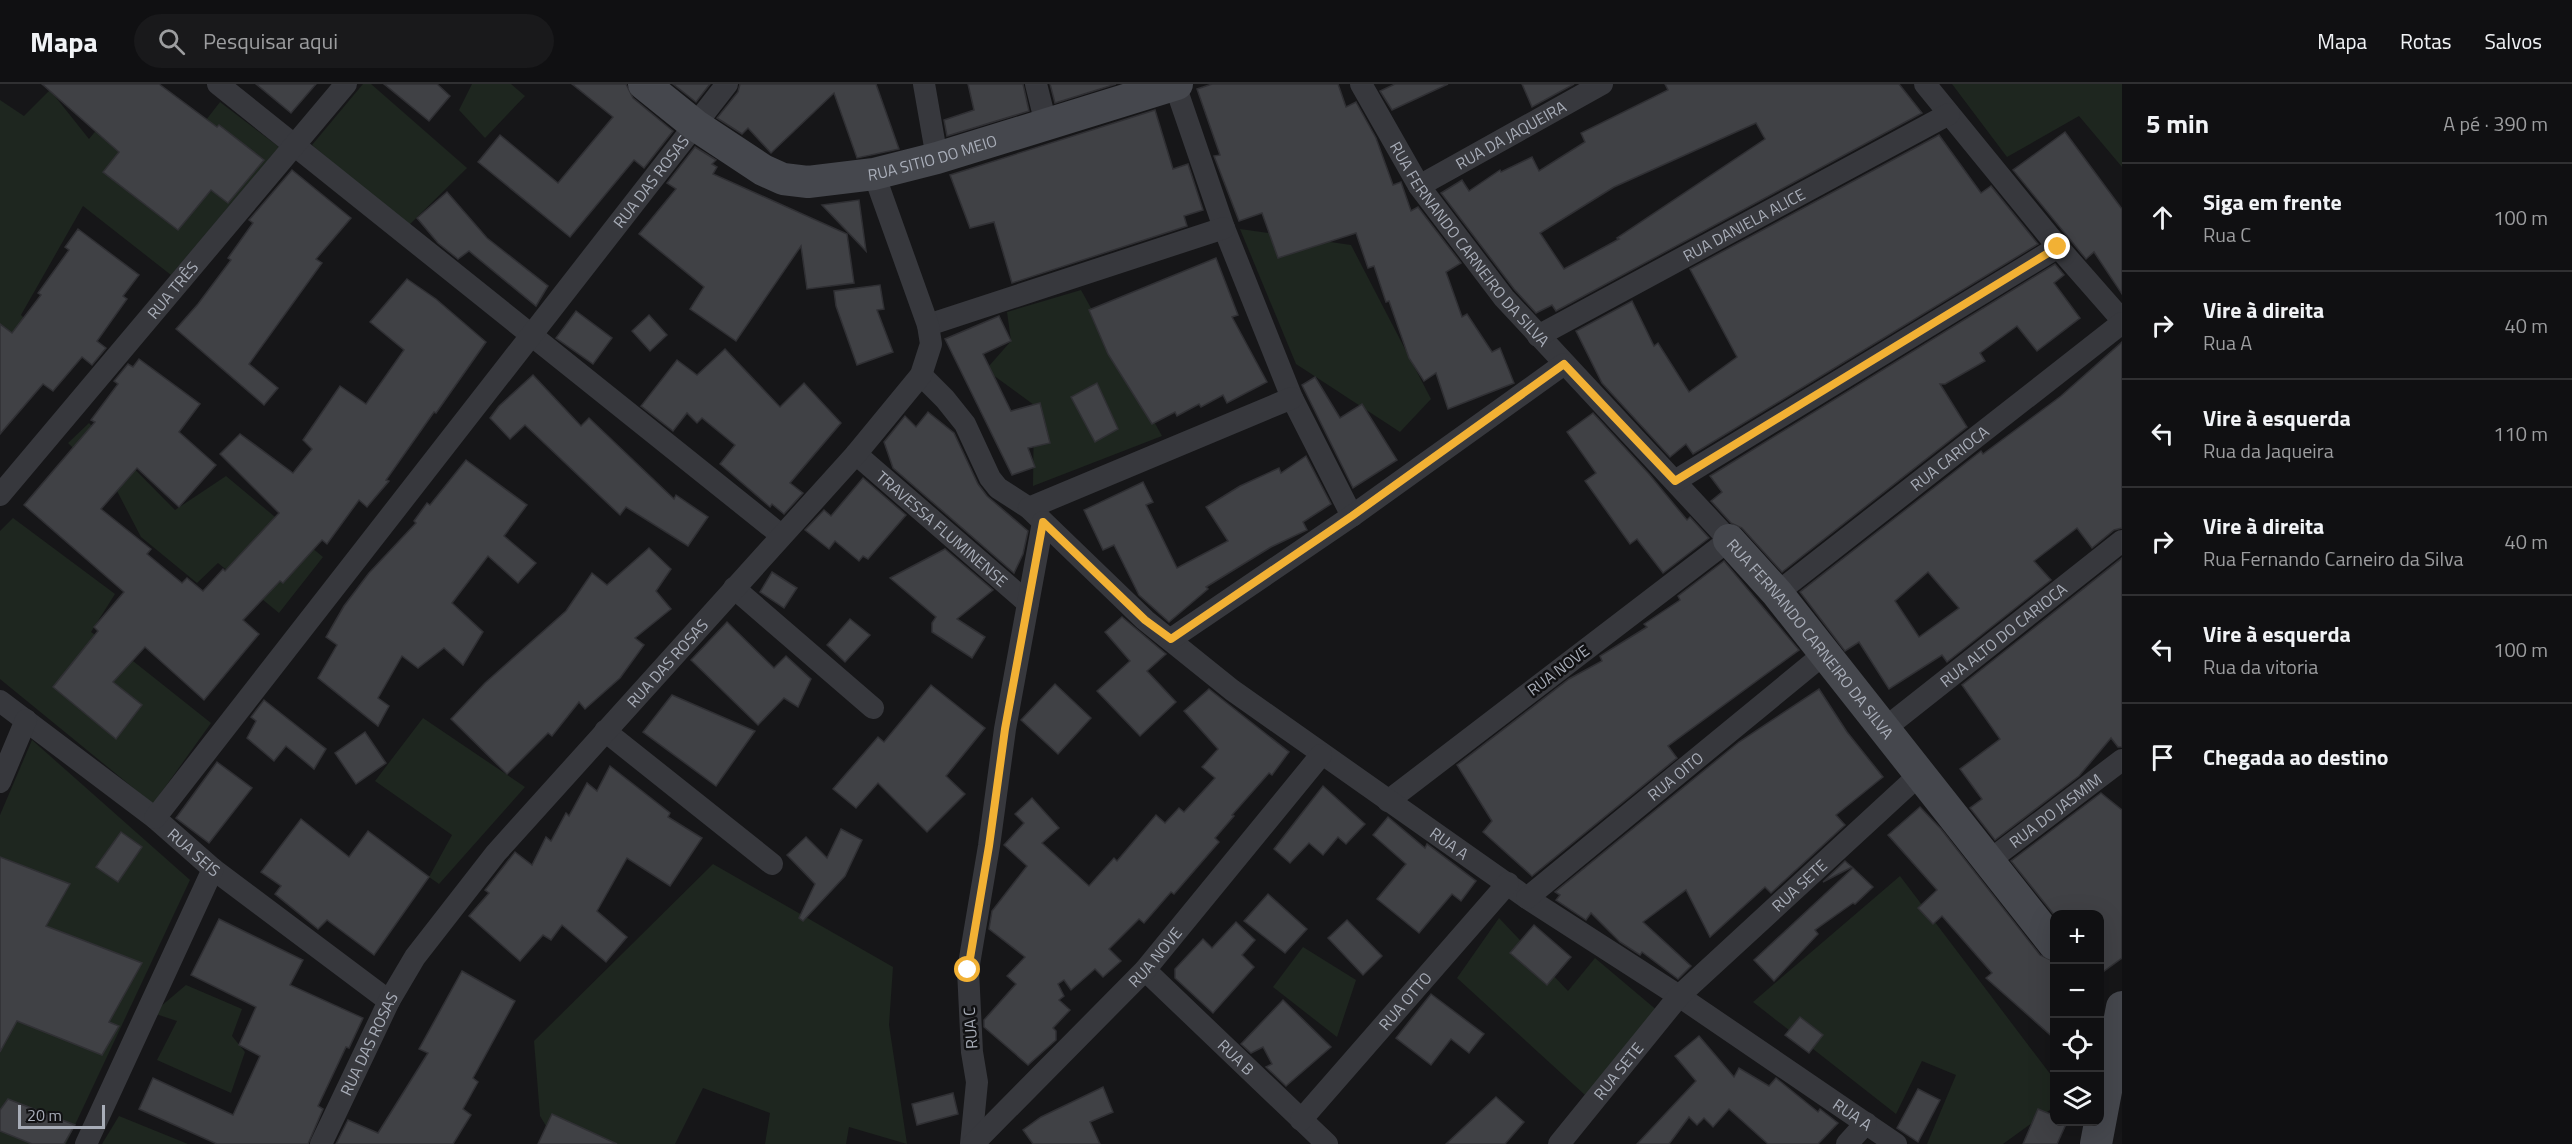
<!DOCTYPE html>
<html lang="pt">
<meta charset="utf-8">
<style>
body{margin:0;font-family:"Titillium Web",sans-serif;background:#19191b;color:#f1f3f6}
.controls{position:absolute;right:18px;bottom:18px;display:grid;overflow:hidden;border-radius:12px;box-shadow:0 6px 24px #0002}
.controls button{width:54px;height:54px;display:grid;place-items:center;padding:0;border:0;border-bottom:2px solid #303032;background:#101012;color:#f1f3f6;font:30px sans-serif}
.scale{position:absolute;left:18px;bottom:15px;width:87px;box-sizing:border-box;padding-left:6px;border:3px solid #a8adb8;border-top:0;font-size:16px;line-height:21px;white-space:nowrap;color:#a8adb8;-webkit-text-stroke:4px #111113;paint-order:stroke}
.stop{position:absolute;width:18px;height:18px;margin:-14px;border:4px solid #f2b134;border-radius:50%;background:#fff}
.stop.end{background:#f2b134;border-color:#fff;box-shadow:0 2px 6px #0008}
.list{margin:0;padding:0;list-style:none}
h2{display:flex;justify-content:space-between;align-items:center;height:78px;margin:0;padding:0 24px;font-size:26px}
h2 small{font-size:20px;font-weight:400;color:#9c9d9f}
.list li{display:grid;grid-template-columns:39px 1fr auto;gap:18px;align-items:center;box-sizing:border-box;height:108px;padding:0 24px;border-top:2px solid #303032}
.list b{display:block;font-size:22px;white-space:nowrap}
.list p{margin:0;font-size:20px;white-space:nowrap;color:#9c9d9f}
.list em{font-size:20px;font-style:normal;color:#9c9d9f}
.icon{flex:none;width:33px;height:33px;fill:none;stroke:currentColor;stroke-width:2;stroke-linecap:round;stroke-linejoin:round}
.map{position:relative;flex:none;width:2122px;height:1060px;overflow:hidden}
header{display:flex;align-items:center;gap:36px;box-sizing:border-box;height:84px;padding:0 30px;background:#101012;border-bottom:2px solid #303032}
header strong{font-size:28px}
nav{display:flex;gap:33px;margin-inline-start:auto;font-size:21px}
.search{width:420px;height:54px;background:#19191b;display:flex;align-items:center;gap:15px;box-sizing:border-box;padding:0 21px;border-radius:33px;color:#9c9d9f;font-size:22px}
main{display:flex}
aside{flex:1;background:#101012}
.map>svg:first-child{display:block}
.green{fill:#1e261f}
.building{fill:#404145;stroke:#303034;stroke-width:1.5;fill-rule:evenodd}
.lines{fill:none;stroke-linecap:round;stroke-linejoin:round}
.street{stroke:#37383d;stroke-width:22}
.secondary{stroke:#45474d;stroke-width:32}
.route{stroke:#f2b134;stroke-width:8}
.labels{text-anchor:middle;stroke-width:5;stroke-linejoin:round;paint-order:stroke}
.street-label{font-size:16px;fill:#a8adb8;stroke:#111113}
</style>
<header>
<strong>Mapa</strong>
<div class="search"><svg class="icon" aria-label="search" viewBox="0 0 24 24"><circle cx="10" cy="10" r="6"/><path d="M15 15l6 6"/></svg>Pesquisar aqui</div>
<nav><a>Mapa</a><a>Rotas</a><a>Salvos</a></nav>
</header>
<main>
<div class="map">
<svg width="2122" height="1060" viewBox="0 0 2122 1060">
<rect width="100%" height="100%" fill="#161618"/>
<!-- green -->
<g class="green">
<polygon points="363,0 371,0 467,84 408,142 312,61"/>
<polygon points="472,0 511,0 525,12 485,54 459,26"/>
<polygon points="1952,0 2122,0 2122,83 2079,32 2007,73"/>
<polygon points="50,6 89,55 113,26 178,72 220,18 279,63 171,191 83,122 21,231 74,283 53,307 0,270 0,16 24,32"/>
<polygon points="1240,145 1351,161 1431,315 1400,348 1296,280"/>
<polygon points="1081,206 1162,352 1033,402 1034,321 993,291 989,282 1011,257 1007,228"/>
<polygon points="89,339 175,426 226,392 323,473 279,529 218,479 197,499 141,453 117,407 68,359"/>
<polygon points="13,434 115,510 91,548 133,577 211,639 153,720 0,595 0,447"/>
<polygon points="423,634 525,703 439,800 429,793 452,751 375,697"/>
<polygon points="32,656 190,796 66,1060 0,1060 0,731"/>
<polygon points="713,780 893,883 889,941 907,1060 849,1043 846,1060 765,1060 770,1029 703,1004 675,1060 557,1060 540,1032 534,957"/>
<polygon points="1900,792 2054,995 2054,1023 2003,1060 1927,1060 1956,991 1922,977 1896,1030 1753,918"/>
<polygon points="1499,834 1568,907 1595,874 1659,928 1585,1011 1457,894"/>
<polygon points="1303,863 1356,896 1337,953 1273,903"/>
<polygon points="186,901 242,925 232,952 245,968 231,1009 157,976 177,937 153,929"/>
<polygon points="119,1032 188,1060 102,1060"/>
</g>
<!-- building -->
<g class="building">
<polygon points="42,0 159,0 217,43 219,41 264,76 228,119 211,106 178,146 103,88 119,68"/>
<polygon points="256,0 316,0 291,29"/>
<polygon points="384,0 437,0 450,12 429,37"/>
<polygon points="572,0 626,0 633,14 673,47 644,84 634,76 570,153 478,78 500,51 558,99 613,33"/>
<polygon points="673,0 710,0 696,18"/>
<polygon points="740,0 876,0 899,65 857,74 834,9 771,69 748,44 742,50 717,34 738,8"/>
<polygon points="968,0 1023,0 1029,27 947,52 944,36 974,26"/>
<polygon points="1050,0 1116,0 1055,19"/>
<polygon points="1212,0 1338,0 1346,23 1356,18 1376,54 1393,101 1401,98 1411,127 1418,123 1461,179 1446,188 1462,233 1467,230 1492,268 1500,264 1514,299 1448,325 1436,289 1424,297 1409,274 1389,217 1386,218 1374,182 1368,184 1356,149 1278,174 1262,129 1239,137 1214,72 1220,71 1197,5"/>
<polygon points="1395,0 1448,0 1392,26 1380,7"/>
<polygon points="1522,0 1574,0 1532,23"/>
<path d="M1665,0H1899L1922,29L1556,227L1552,221L1536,229L1514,205L1441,109L1462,96L1469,107L1500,86L1501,88L1532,73L1539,87L1585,58L1581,49L1668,6ZM1756,39L1765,55L1617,154L1619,155L1564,185L1540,149L1614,103Z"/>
<polygon points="1155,26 1173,85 1188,80 1203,126 1184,132 1187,142 1012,199 994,138 970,144 950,91"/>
<polygon points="2065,48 2122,125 2122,210 2094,168 2086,175 2013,86"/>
<polygon points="1939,51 1981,109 1991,102 2038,160 1693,370 1686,360 1670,373 1602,299 1576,247 1632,217 1654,262 1658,259 1689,308 1737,273 1690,185"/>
<polygon points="695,63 716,76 712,80 717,83 713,90 847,150 854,199 807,205 801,162 736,257 690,225 704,203 639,150 676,105 667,99"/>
<polygon points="292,86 351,134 316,175 322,179 249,280 278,304 264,321 176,245 198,220 231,176 228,174 253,139 249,136"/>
<polygon points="447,108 487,154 548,202 536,222 469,167 458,175 438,159 417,134"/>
<polygon points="859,116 866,167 822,121"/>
<polygon points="78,145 139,191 123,212 127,215 97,257 106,264 92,281 82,273 53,307 43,300 0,350 0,240 12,249 41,211 38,209 69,166 65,163"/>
<polygon points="1216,174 1238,231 1232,233 1267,298 1227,319 1223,311 1201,323 1199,320 1177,332 1175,328 1152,340 1108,270 1089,226"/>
<polygon points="2055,180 2064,191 2054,199 2080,234 2037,267 2017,242 1980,269 1985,277 1945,300 1940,300 1967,343 1782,488 1742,444 1731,439 1711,417 1722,408 1710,392"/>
<polygon points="407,195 436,215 486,258 436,329 434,328 386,396 389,397 367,423 359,416 327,460 322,456 283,499 280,497 243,536 259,550 204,616 145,563 113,598 142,621 116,655 53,603 98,547 94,543 124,508 24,421 95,338 91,336 118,300 114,297 128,280 133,283 139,275 200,320 179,348 216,381 179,423 137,384 101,425 151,465 147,470 182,499 187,494 203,507 223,485 225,487 279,429 220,370 240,350 293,389 312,365 303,356 340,302 366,320 404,266 370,238"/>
<polygon points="880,201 884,225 877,226 893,268 857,281 836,222 834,207"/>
<polygon points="576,227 612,254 593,280 556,254"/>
<polygon points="649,231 667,251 650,267 632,247"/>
<polygon points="999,232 1011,257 983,270 1011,327 1040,319 1050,359 1028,364 1035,383 1012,391 945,255"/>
<path d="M2122,258V444L2114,446L2092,464L2077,444L2034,477L2051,496L1947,578L1942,571L1889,605L1859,558L1845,567L1800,508L1981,367L1983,370L2061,312ZM1928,488L1959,524L1919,553L1895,517Z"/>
<polygon points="725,265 780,323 804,299 841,339 790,399 803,409 784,430 772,420 770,423 720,380 735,361 702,334 697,339 687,329 673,347 641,322 677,276 697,291"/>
<polygon points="533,291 581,342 589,334 674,415 676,411 708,433 688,462 626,423 620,431 525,341 510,355 490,334 499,322"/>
<polygon points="1315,293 1340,334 1362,320 1397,376 1353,404 1302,301"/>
<polygon points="1097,299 1118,345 1095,358 1071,313"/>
<polygon points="928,328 954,349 978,400 987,412 1028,447 1023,470 1014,489 893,384 884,358 905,332 916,343"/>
<polygon points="1593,329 1649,390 1687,436 1690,433 1709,454 1663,489 1637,455 1630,460 1585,397 1596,389 1567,348"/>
<polygon points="1306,372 1331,420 1303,438 1307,446 1271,463 1206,503 1208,505 1169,538 1139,511 1114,461 1103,466 1084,426 1143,398 1153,418 1146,421 1177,484 1228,457 1206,423 1240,402 1279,384 1281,389"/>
<polygon points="466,376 527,421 504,452 536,479 518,499 488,472 452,519 483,548 463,581 444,564 418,584 402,572 378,614 389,622 378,642 318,594 337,561 326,553 344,522 369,489 416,439 414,437 427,419 430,421"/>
<polygon points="863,394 906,431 868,475 863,472 859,477 835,457 829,465 805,446 824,426 831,432"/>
<polygon points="649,464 671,485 656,507 671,525 635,554 644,561 620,594 585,625 579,618 552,652 548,649 507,690 451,635 485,599 566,527 592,489 607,501"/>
<polygon points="945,465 993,506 957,535 985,553 972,574 932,548 932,539 936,533 890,494"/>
<polygon points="2122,474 2122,663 2118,663 2111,654 2079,692 1995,756 1970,724 1982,715 1960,685 2000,655 1962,601"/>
<polygon points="1724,477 1799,566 1668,662 1677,674 1532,792 1483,748 1492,737 1457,681 1569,595 1602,577 1600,572 1647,543 1644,540 1680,516 1678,512"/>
<polygon points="772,488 797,504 784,524 760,508"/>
<polygon points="1122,533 1166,570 1147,587 1176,618 1140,652 1097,607 1130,577 1105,548"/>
<polygon points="850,535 870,551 845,578 827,561"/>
<polygon points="727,538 774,584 786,572 811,595 798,623 784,614 758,641 691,576"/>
<polygon points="1055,600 1091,634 1058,670 1021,636"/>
<polygon points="931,601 985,644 946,692 965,710 927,748 878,699 856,724 833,705 878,653 884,658"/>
<polygon points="1209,605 1289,668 1272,691 1269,689 1232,731 1234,732 1215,754 1219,758 1174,810 1171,808 1144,839 1139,835 1109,865 1121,877 1103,893 1095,885 1071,906 1064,896 1058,900 1064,912 1059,916 1070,926 1053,944 1056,947 1056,956 1028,981 984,943 984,936 1016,900 1007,892 1025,873 989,845 992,827 1027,782 1004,761 1024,739 1015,730 1032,714 1059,744 1042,759 1089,802 1114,774 1117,777 1156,731 1165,739 1179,724 1184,728 1215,694 1202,683 1218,665 1184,627"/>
<polygon points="1819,605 1847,648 1883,693 1836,731 1845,741 1771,809 1765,803 1710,853 1686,806 1643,838 1691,882 1678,895 1642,868 1640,871 1620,858 1591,829 1586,836 1556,816 1560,811 1555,808 1739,658"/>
<polygon points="672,611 755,647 716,702 643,648"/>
<polygon points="264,616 326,665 314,685 286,662 274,677 247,654 256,637 251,633"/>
<polygon points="365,648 386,679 356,700 335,669"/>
<polygon points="217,678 252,704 209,759 176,734"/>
<polygon points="610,682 670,729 668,733 702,754 670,802 627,774 597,827 627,853 606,878 562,841 551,856 543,851 520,877 469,832 489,809 485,806 515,768 532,781 546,753 551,757 566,729 569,732 587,699 597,707"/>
<polygon points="1323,702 1365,740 1346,760 1338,753 1323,771 1309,759 1290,779 1274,765"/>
<polygon points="2101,709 2122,726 2122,874 2100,890 2100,831 2055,832 2011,777"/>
<polygon points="1920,723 1941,745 2040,871 2055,878 2055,955 1986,894 1992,889 1942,832 1933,840 1918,824 1937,806 1888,751"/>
<polygon points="1388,733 1425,764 1427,760 1476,797 1461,817 1452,810 1419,849 1377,815 1406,780 1373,751"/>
<polygon points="301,735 349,773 368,747 429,793 374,871 327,836 318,845 275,810 281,802 261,788"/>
<polygon points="841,745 862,756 845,792 803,837 799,834 815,800 787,771 806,753 827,774"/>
<polygon points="121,748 142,763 118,798 96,783"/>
<polygon points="0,773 70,800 46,842 142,879 109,938 119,942 102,971 17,937 0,968"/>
<polygon points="1845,777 1852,783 1823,798"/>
<polygon points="1853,784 1873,803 1855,820 1853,819 1815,846 1818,850 1774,897 1754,876"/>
<polygon points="1268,810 1307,845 1285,869 1244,837"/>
<polygon points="219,835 303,876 290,901 363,934 349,964 346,963 318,1022 323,1025 308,1060 217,1060 139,1025 153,994 233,1031 260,972 239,961 256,923 191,891"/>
<polygon points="1347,836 1382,872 1363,891 1328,854"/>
<polygon points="1236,838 1255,856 1242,871 1254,883 1213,929 1175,894 1175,885 1203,855 1212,864"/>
<polygon points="1534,841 1571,873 1547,901 1510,869"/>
<polygon points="462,887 515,917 473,994 478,998 463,1025 471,1031 453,1060 336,1060 348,1036 378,1049 428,969 419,965"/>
<polygon points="1431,910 1484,950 1469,969 1451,955 1431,981 1396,954"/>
<polygon points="1283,916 1331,963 1286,1002 1266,983 1272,980 1263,963 1251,969 1241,960"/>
<polygon points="1800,933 1823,951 1809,969 1785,951"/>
<polygon points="1699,952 1734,993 1739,984 1769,1002 1776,994 1818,1028 1820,1025 1838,1039 1818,1060 1768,1060 1729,1025 1713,1043 1704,1034 1697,1041 1689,1033 1669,1060 1637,1060 1696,997 1675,972"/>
<polygon points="1103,1003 1113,1028 1090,1038 1100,1060 1033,1060 1023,1046 1041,1033"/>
<polygon points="1918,1005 1940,1016 1918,1058 1897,1044"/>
<polygon points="953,1009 958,1030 917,1041 912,1020"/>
<polygon points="1496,1013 1524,1038 1505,1060 1446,1060"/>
<polygon points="8,1015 75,1041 64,1060 32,1060 0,1047 0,1026"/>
<polygon points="2038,1025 2055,1032 2055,1038 2067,1038 2057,1060 2023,1060"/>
<polygon points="552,1030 617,1060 538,1060"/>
</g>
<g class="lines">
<!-- street -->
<g class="street">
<polyline points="218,0 781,451"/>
<polyline points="924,0 937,74"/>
<polyline points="1036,0 1046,40"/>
<path id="s1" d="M1361,0L1419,102L1504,214L1729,456L1388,717"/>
<polyline points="1925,0 2058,163 2122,236"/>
<polyline points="1175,1 1224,144 1292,314 1352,432"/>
<path id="s2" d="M1419,102L1602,0"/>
<polyline points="928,241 1224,144"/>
<path id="s3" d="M1538,252L1949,30"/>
<path id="s4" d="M921,291L945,315L965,340L990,394L998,404L1029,424L1145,536L1232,606L1527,814L1679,912L1896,1060"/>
<path id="s5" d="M856,370L1028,519"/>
<polyline points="1675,397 2058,163"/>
<path id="s6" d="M0,411L346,0"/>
<polyline points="1029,424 1292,314"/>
<polyline points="734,504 873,624"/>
<path id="s7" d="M1777,509L2122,239"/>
<polyline points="1171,555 1352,432 1564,280"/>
<path id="s8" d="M0,617L155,734L213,785L389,917"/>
<path id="s9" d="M1884,645L2122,457"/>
<polyline points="605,647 772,780"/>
<polyline points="0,698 26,636"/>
<path id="s10" d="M155,734L727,0"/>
<path id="s11" d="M1990,776L2122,676"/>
<path id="s12" d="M1527,814L1824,570"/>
<path id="s13" d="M1145,886L1327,1060"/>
<path id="s14" d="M1301,1036L1508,799"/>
<polyline points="86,1060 213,785"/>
<path id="s15" d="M321,1060L389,917L415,873L496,769L856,370L921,291L931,260L928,241L874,90"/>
<polyline points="971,1060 977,998 972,968 968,886 989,762 1005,645 1043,438"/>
<path id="s16" d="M973,1060L1145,886L1321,671"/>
<path id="s17" d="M1559,1060L1679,912L1919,691"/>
<polyline points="1847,1060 1866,1039"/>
</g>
<!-- secondary -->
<g class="secondary">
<path id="s18" d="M644,0L695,41L763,86L783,95L808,98L874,90L937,74L1177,0"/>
<path id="s19" d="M1729,456L1777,509L2054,860"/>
<polyline points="2096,1060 2122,923"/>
</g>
</g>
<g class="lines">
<!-- route -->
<polyline class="route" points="968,886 989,762 1005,645 1043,438 1145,536 1171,555 1352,432 1564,280 1675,397 2058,163"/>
</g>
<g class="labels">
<!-- street labels -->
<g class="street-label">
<text dy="6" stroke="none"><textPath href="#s2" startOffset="105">RUA DA JAQUEIRA</textPath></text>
<text dy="6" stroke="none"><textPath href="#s18" startOffset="321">RUA SITIO DO MEIO</textPath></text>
<text dy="6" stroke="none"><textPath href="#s10" startOffset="807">RUA DAS ROSAS</textPath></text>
<text dy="6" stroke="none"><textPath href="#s3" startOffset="234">RUA DANIELA ALICE</textPath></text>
<text dy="6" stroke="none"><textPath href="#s1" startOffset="194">RUA FERNANDO CARNEIRO DA SILVA</textPath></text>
<text dy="6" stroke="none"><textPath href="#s6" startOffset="268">RUA TRÊS</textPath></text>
<text dy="6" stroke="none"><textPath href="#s7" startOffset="219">RUA CARIOCA</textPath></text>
<text dy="6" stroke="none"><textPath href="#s5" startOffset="114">TRAVESSA FLUMINENSE</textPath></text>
<text dy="6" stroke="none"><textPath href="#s9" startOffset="152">RUA ALTO DO CARIOCA</textPath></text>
<text dy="6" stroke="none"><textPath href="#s19" startOffset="128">RUA FERNANDO CARNEIRO DA SILVA</textPath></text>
<text dy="6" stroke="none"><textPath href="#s15" startOffset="597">RUA DAS ROSAS</textPath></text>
<text transform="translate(1558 586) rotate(-37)" y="6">RUA NOVE</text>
<text dy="6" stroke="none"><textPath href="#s12" startOffset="192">RUA OITO</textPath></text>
<text dy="6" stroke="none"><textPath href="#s11" startOffset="82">RUA DO JASMIM</textPath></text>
<text dy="6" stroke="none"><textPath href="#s4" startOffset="714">RUA A</textPath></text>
<text dy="6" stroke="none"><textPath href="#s8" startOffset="246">RUA SEIS</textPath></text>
<text dy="6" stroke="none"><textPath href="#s17" startOffset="354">RUA SETE</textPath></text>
<text dy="6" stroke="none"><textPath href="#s16" startOffset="261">RUA NOVE</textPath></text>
<text dy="6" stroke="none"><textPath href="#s14" startOffset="158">RUA OTTO</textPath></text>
<text transform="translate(970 944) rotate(-94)" y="6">RUA C</text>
<text dy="6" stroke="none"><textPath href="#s15" startOffset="111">RUA DAS ROSAS</textPath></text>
<text dy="6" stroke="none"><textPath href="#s13" startOffset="126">RUA B</textPath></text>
<text dy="6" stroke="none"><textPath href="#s17" startOffset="94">RUA SETE</textPath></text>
<text dy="6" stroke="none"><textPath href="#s4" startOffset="1200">RUA A</textPath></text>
</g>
</g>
</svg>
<div class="controls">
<button>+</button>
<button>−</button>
<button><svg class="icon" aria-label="locate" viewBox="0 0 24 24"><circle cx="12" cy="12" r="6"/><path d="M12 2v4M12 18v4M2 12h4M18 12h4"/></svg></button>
<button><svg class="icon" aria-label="layers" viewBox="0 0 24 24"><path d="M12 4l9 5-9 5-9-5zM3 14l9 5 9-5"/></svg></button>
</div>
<div class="scale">20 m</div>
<div class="stop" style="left:968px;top:886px"></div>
<div class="stop end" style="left:2058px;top:163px"></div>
</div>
<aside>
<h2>5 min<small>A pé · 390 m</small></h2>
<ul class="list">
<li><svg class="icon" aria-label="ahead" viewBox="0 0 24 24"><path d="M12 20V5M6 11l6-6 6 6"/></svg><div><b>Siga em frente</b><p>Rua C</p></div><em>100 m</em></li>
<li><svg class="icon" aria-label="right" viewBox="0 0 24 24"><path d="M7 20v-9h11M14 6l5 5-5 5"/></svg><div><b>Vire à direita</b><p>Rua A</p></div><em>40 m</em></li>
<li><svg class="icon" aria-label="left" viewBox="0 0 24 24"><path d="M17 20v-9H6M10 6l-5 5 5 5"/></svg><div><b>Vire à esquerda</b><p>Rua da Jaqueira</p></div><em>110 m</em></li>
<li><svg class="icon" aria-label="right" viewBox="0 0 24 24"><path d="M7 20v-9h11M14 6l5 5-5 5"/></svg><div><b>Vire à direita</b><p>Rua Fernando Carneiro da Silva</p></div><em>40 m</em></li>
<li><svg class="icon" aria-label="left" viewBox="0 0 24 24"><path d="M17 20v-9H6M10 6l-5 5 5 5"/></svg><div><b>Vire à esquerda</b><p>Rua da vitoria</p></div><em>100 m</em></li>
<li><svg class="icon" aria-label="arrive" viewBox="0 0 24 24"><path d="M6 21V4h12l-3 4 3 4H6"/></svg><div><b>Chegada ao destino</b></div></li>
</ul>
</aside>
</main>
